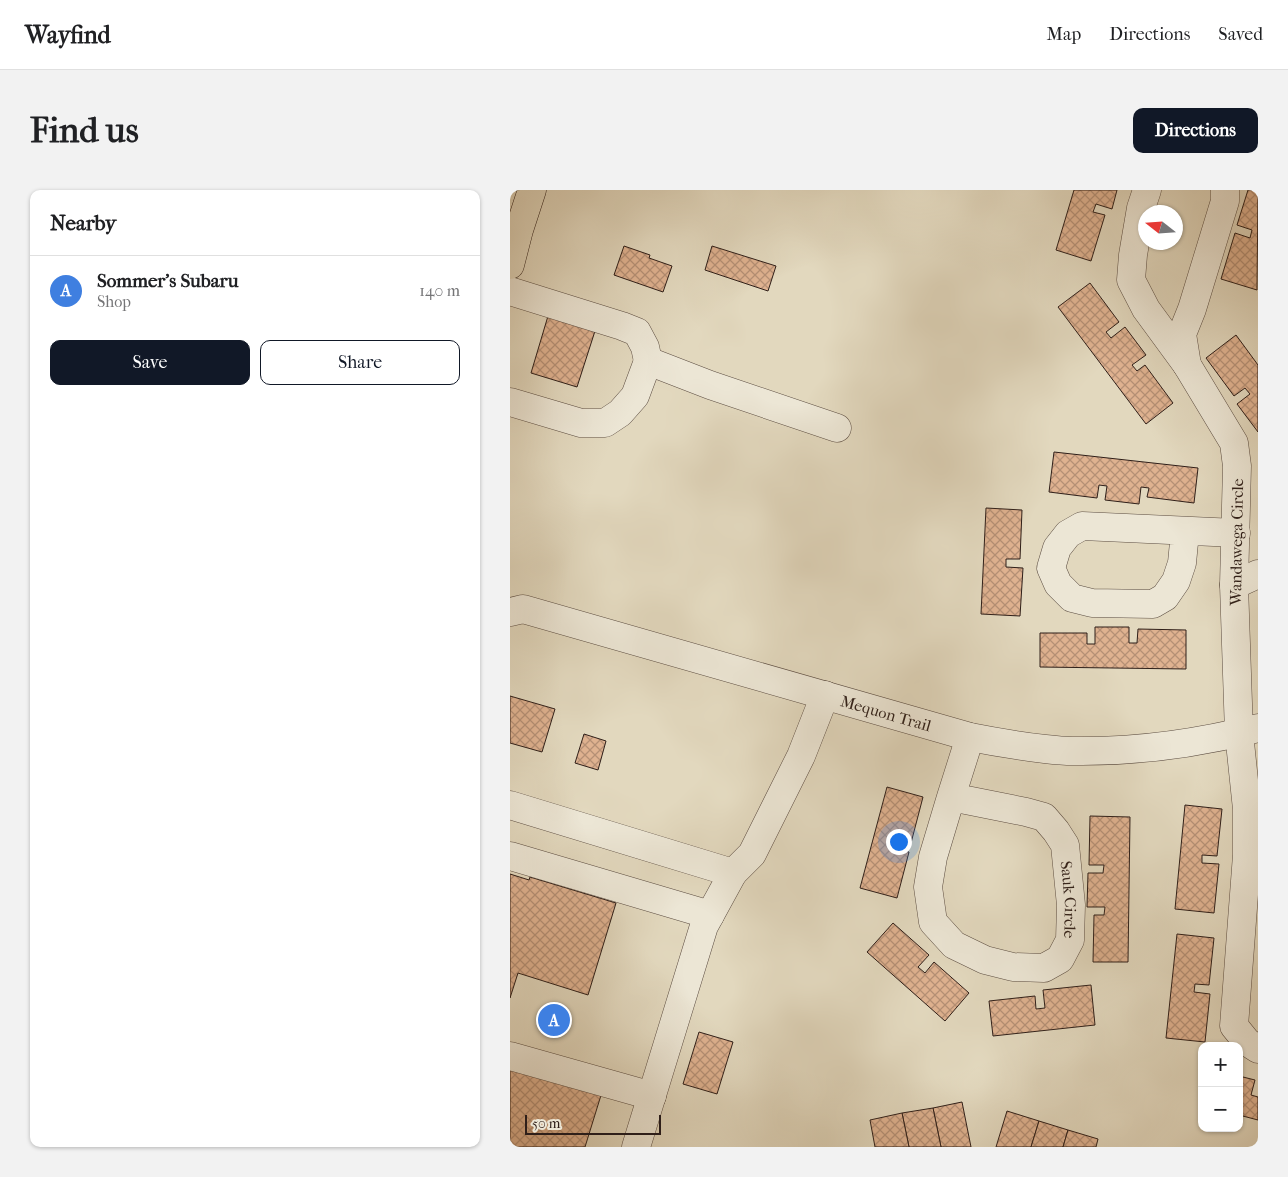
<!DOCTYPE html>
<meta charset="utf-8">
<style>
body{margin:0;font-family:"IM FELL French Canon",serif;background:#f2f2f2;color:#202124}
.controls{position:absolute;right:15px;bottom:15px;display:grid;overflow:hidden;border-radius:10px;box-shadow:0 1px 4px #0004}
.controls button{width:45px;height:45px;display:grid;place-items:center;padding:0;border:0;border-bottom:1px solid #e0e0e0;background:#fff;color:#202124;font:25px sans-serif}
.compass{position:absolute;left:628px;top:15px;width:45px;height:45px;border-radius:50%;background:#fff;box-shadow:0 1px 4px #0004;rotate:287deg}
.scale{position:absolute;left:15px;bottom:12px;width:136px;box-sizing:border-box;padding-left:5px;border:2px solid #2f1f19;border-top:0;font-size:14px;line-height:18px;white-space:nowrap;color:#2f1f19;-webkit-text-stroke:4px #ece6d5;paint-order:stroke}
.you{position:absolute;left:388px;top:651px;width:18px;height:18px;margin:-12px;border:4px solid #fff;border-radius:50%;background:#1a73e8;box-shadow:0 0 0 8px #1a73e833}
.badge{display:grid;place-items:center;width:32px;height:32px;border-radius:50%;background:#111827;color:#fff;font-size:16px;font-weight:700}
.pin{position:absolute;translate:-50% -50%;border:2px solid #fff;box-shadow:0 1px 5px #0006}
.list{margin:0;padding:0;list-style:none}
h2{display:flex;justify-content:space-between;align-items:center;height:65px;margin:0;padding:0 20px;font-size:21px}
h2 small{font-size:16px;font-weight:400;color:#757577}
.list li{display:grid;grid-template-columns:32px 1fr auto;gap:15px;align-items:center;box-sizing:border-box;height:70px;padding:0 20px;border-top:1px solid #e0e0e0}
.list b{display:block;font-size:19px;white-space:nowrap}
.list p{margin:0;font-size:16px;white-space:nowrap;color:#757577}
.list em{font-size:16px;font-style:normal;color:#757577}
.actions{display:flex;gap:10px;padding:15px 20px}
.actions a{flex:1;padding:11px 0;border:1px solid #111827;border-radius:10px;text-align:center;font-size:18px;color:#111827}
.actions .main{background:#111827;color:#fff}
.map{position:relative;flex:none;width:748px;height:957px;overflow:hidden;border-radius:10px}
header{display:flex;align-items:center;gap:30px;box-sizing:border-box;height:70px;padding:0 25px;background:#fff;border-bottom:1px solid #e0e0e0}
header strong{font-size:24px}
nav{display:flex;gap:28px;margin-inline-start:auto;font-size:18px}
.intro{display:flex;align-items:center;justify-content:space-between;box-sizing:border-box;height:120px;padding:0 30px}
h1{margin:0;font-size:35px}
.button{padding:12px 22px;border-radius:10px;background:#111827;color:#fff;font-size:18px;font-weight:700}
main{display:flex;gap:30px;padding:0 30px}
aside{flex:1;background:#fff;border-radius:10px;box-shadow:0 1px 4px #0004}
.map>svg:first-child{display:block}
.building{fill:url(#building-cross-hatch);stroke:#2f1f19}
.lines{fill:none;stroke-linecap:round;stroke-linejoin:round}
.minor-casing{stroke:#5c4d42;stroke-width:29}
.major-casing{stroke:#2f1f19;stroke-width:29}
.minor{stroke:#ece6d5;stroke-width:28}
.major{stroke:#e2d8be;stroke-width:28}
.labels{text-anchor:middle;stroke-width:4.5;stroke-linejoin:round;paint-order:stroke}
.street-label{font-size:16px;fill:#2f1f19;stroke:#ece6d5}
</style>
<header>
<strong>Wayfind</strong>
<nav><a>Map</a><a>Directions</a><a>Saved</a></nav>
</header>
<div class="intro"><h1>Find us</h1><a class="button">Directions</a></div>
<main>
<aside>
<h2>Nearby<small></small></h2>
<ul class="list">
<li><span class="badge" style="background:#3f7fe0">A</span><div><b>Sommer's Subaru</b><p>Shop</p></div><em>140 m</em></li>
</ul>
<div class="actions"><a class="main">Save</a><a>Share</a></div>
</aside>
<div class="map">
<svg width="748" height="957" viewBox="0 0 748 957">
<defs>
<pattern id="building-cross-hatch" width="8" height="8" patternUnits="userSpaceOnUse" patternTransform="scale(1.25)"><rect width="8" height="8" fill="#dfb290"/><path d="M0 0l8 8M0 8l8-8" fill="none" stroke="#b59075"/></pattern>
</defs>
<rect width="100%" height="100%" fill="#e2d8be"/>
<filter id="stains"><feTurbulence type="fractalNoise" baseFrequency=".004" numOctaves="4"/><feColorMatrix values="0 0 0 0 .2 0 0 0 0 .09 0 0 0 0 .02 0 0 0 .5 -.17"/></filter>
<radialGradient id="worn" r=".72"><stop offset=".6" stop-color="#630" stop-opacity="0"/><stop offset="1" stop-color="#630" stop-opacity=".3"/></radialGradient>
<!-- building -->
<g class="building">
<polygon points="564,0 607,0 602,19 586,14 583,22 595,25 581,71 546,60"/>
<polygon points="738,0 748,0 747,100 711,89 725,43 740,48 742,40 727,35"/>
<polygon points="114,56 140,65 139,68 162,76 153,102 104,85"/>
<polygon points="202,56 266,76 258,101 195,80"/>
<polygon points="580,93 609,132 596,142 601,148 615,137 636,165 622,175 627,181 635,175 663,213 636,234 548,117"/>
<polygon points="38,126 85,141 67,197 21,183"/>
<polygon points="726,145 748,175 748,242 727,214 740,204 735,198 724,206 696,168"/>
<polygon points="544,262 688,278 684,313 637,307 639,298 631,297 629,314 595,310 597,296 589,295 587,308 539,302"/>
<polygon points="476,318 512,320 510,369 496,369 496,377 513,378 510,426 471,424"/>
<polygon points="585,437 619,437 619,453 627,453 628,439 676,440 676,479 530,477 530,443 577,443 577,454 585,454"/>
<polygon points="0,506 45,519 32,562 0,553"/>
<polygon points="74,544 96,551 88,580 65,573"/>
<polygon points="377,597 413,607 401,653 387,649 385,658 399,662 387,708 350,698"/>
<polygon points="675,615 712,619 707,666 692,665 692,673 709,674 704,723 665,719"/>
<polygon points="580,626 620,627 618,772 583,772 584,725 594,725 595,717 577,717 578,683 593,683 594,675 579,675"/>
<polygon points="0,684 19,690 20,687 106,713 78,805 8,783 0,808"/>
<polygon points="383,733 419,765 408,777 415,783 424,772 459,803 435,831 357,762"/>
<polygon points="667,744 704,748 699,795 685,794 684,802 700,804 695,852 656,848"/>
<polygon points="581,795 585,835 483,846 479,811 525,806 526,819 535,818 533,800"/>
<polygon points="189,842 223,852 207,904 173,894"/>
<polygon points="0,873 92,902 75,957 0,957"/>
<polygon points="729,886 745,890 741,905 748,907 748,930 729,925"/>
<polygon points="452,912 461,957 431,957 423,918"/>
<polygon points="423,918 431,957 399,957 392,923"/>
<polygon points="497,921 529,931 521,957 486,957"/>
<polygon points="392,923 399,957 365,957 360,930"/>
<polygon points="529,931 558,940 553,957 521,957"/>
<polygon points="558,940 588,949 586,957 553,957"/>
</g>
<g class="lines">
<defs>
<g id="minor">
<polyline points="637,0 631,18 623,65 621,90 636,119 677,175 724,253 727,276 724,395 729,543 737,619 737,665 724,836 737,852 748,859"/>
<polyline points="0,101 112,136 127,142 135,157 138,171 200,195 327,238"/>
<polyline points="677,175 672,144 682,119 715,11 715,0"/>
<polyline points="0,212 71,233 95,233 110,223 125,206 138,171"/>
<polyline points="675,342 672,373 666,391 655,407 643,414 582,413 562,408 548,394 541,378 547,358 558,344 572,336 726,343"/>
<polyline points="724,395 748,384"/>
<path id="s1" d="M0,422L13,419L460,547C485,552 510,556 535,559C544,560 553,561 562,561C623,562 689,553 748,538"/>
<path id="s2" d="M441,607L516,622L534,627L546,641L555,655L561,715L560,750L550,769L534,778L503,777L475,770L444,755L423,732L418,697L423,667L441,607L460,547"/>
<polyline points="0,615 223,683 242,664 291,566 315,505"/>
<polyline points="0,666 200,725"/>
<polyline points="0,866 142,906"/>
<polyline points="126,957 194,736 223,683"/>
</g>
<polyline id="major" points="0,75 9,40 22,0"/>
</defs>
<!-- minor casing -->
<use href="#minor" class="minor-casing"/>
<!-- major casing -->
<use href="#major" class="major-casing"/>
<!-- minor -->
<use href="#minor" class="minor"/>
<!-- major -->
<use href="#major" class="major"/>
</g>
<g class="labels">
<!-- street labels -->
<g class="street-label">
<text transform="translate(726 352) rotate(-89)" y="6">Wandawega Circle</text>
<text dy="6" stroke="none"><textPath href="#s1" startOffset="391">Mequon Trail</textPath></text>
<text dy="6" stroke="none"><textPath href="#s2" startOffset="185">Sauk Circle</textPath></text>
</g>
</g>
<rect width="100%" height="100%" filter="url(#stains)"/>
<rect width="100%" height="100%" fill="url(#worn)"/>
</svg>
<div class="controls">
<button>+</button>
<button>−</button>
</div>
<svg class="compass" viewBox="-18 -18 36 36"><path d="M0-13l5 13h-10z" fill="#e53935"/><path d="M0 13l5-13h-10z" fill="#757577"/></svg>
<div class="scale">50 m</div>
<div class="you"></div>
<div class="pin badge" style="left:44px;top:830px;background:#3f7fe0">A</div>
</div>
</main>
